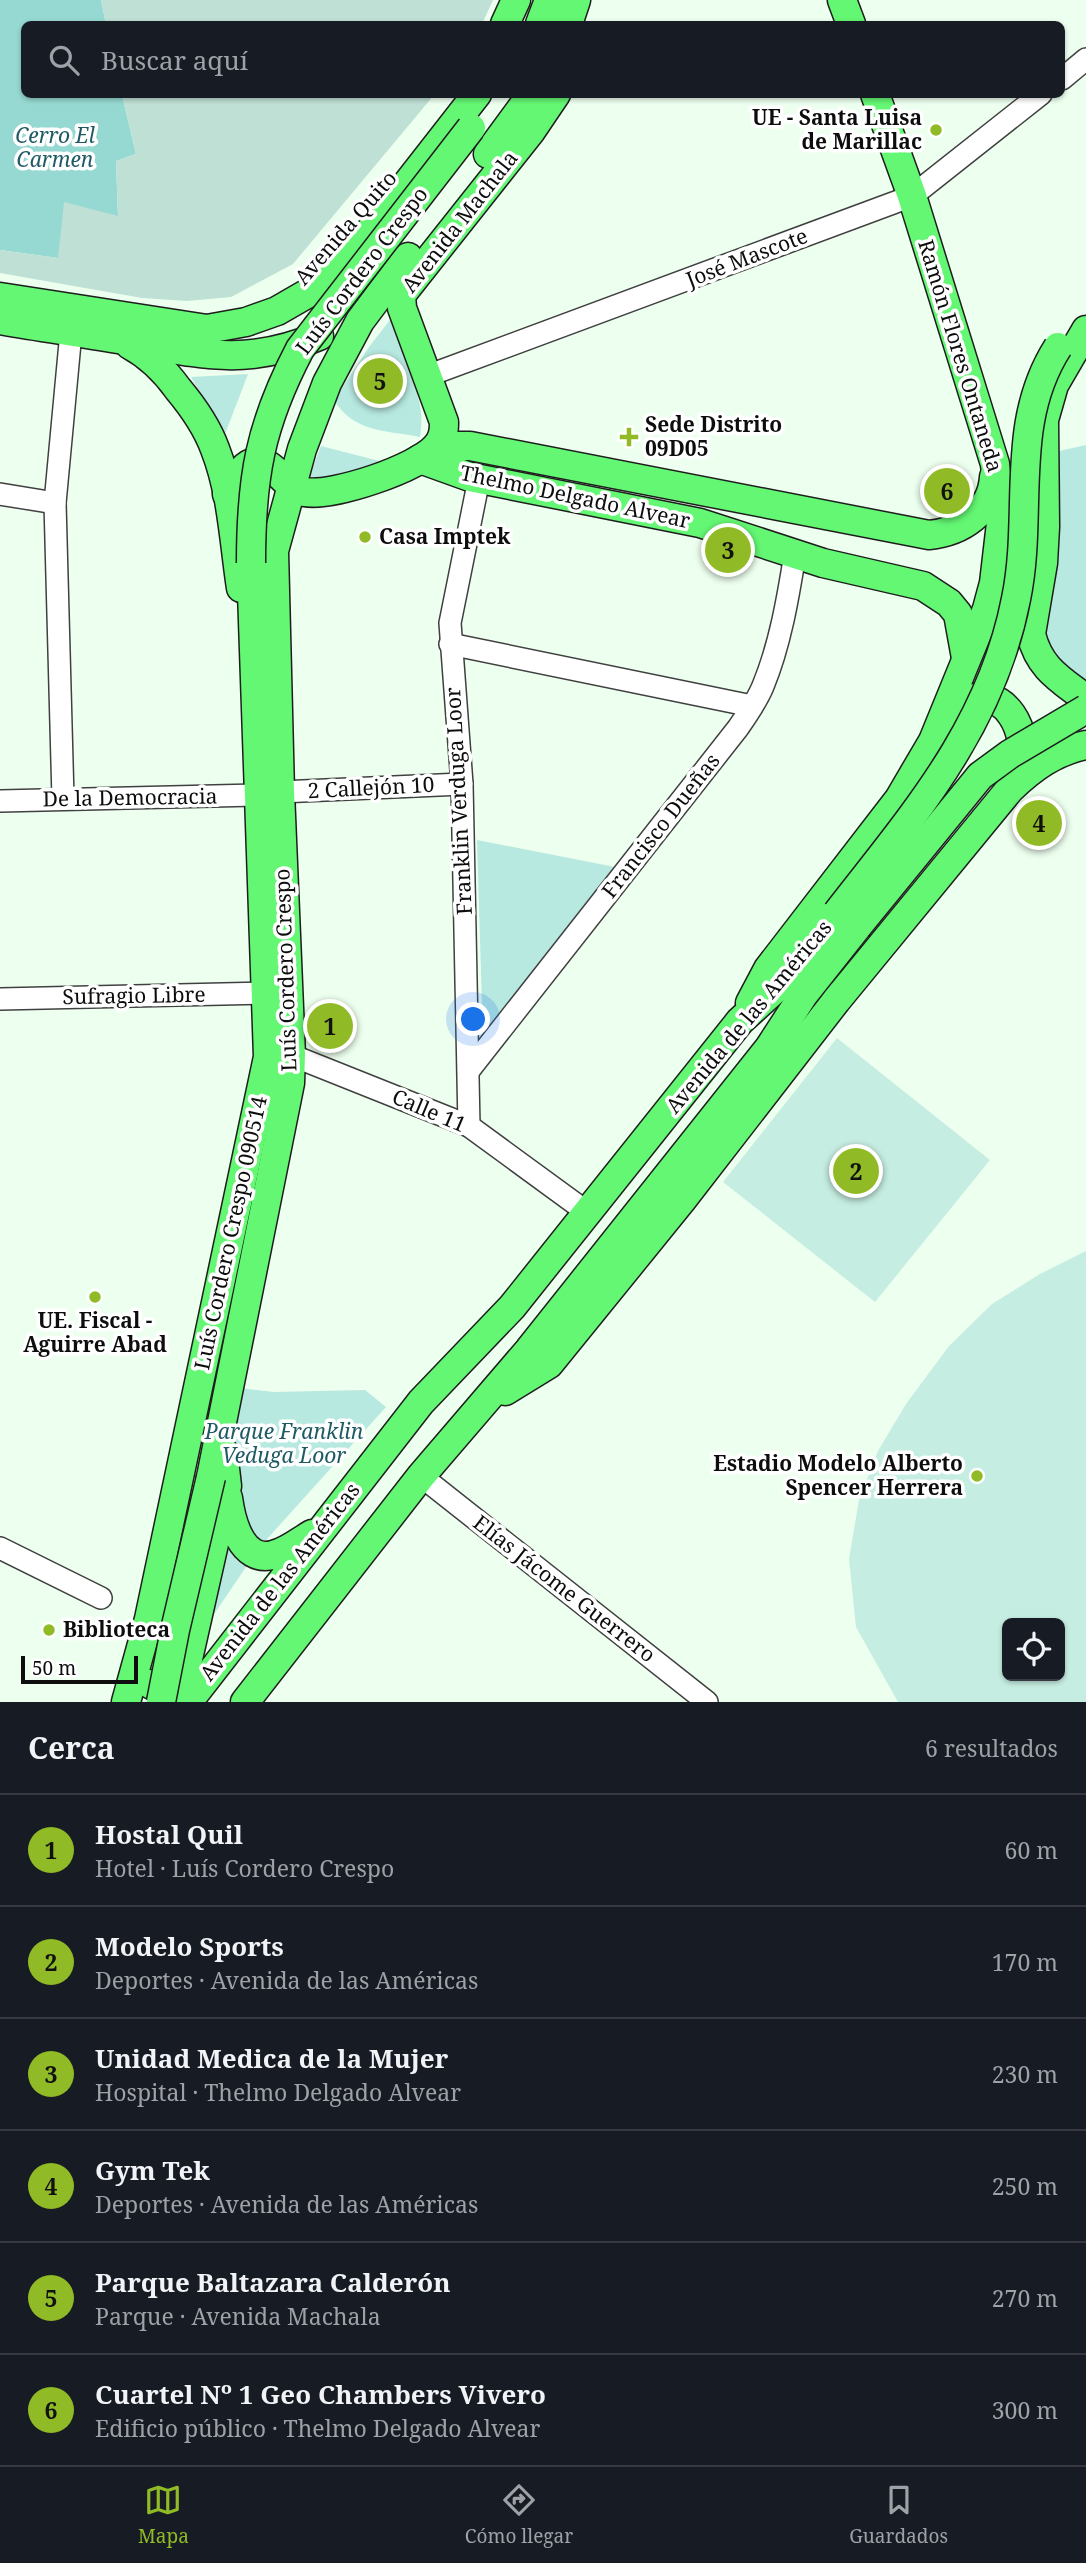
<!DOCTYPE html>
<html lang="es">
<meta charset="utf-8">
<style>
body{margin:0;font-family:"Noto Serif",serif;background:#20242c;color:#f1f3f6}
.controls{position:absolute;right:21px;bottom:21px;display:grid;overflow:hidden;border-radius:10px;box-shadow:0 2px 5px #0004}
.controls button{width:63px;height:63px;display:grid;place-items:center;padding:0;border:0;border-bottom:2px solid #363941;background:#171b24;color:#f1f3f6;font:35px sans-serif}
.scale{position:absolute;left:21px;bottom:18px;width:117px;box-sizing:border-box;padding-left:7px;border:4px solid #0d0d0d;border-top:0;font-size:19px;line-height:24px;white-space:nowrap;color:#0d0d0d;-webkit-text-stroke:5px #fff;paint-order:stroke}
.you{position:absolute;left:474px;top:1020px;width:24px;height:24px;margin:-18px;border:5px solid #fff;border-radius:50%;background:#1a73e8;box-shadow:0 0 0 10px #1a73e833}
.badge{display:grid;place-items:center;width:46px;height:46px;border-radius:50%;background:#90bb26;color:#111;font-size:23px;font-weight:700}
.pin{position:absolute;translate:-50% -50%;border:4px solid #fff;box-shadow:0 2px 7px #0006}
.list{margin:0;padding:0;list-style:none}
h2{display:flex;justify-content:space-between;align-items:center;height:91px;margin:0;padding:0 28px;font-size:30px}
h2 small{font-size:23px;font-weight:400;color:#9ea1a6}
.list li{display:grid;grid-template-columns:46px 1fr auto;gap:21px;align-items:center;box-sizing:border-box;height:112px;padding:0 28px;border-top:2px solid #363941}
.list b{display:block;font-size:26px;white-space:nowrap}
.list p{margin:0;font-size:23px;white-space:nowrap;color:#9ea1a6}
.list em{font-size:23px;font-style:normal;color:#9ea1a6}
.icon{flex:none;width:38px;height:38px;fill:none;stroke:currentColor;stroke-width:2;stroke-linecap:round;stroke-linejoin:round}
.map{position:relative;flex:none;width:1086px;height:1702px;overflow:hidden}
.search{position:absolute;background:#171b24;box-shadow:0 2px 5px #0004;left:21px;right:21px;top:21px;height:77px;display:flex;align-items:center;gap:18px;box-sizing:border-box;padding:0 24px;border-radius:10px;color:#9ea1a6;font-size:26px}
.sheet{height:763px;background:#171b24}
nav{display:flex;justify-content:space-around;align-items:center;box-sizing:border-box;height:98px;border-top:2px solid #363941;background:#171b24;font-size:19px;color:#9ea1a6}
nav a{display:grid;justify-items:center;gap:4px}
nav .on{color:#90bb26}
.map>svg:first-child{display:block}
.green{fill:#b7e9e0}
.forest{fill:#96d9d2}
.cemetery{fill:#bfe0d5}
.pitch{fill:#c6ede1;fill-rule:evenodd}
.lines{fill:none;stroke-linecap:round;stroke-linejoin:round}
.minor-casing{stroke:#404040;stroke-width:24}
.major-casing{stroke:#1e1e1e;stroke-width:31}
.minor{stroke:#fff;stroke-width:21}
.major{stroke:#64f773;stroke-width:28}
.major-bridge-casing{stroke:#1e1e1e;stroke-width:31;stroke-linecap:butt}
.major-bridge{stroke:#64f773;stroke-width:28}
.poi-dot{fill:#90bb26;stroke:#fff;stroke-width:2.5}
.labels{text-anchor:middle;stroke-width:7;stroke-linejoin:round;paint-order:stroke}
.poi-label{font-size:21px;font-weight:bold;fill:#0d0d0d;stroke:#fff;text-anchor:start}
.park-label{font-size:21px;font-style:italic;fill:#1e5a64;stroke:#fff}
.street-label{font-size:21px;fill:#0d0d0d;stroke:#fff}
</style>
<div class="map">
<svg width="1086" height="1702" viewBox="0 0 1086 1702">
<rect width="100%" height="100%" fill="#edffef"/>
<!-- green -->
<g class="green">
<path d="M393,316C397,332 401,348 406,364C416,391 425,407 420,437C386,430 354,433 334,400L369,347Z"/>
<polygon points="248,374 225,434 191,377"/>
<polygon points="1086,445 1086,683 1044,652 1039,624 1055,452"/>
<polygon points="321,446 387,463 336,485 308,480"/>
<polygon points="477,840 615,867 483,1038"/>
<polygon points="239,1388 274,1392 365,1390 386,1407 258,1549 231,1487 235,1418"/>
<polygon points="221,1542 252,1558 200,1635"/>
</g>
<!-- forest -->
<polygon class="forest" points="0,0 101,0 106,24 24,24 24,94 122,95 136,154 116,161 118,216 58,258 0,250"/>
<!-- cemetery -->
<g class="cemetery">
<polygon points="101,0 493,0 482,24 106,24"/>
<polygon points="122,95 122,94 434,95 293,264 231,297 187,301 142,298 0,273 0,250 58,258 64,202 118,216 116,161 136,154"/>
</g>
<!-- pitch -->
<g class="pitch">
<polygon points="837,1038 990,1160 875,1302 723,1182"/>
<path d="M1086,1251V1702H898L856,1627L849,1559L859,1500L878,1451L906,1404L949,1346L992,1304L1040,1274ZM1060,1623V1676H1007V1623Z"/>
</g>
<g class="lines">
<defs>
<g id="minor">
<polyline points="1062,79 1086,59"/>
<polyline points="427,376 912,196 1041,94"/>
<polyline points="0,494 55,503"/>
<polyline points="450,644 752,706"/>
<polyline points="280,792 462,784"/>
<polyline points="63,799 55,503 71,332"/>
<polyline points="0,801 260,795"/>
<polyline points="0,999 267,993"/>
<polyline points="291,1055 469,1126 588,1213"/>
<path d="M470,1069L738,728C747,715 757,701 763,686C780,645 788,598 795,554"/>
<polyline points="469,1126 462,784 450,623 479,479"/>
<polyline points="421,1476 707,1702"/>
<polyline points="0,1548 101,1598"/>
</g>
<g id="major">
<polyline points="842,0 851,24"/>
<polyline points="505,24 516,0"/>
<polyline points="540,24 549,0"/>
<polyline points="568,24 576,0"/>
<polyline points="488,154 532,94"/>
<polyline points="0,297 207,329 246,322 277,311 310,292 356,249 477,94"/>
<path d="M0,320C39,327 78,332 118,339C194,352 242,369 319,336"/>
<path d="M1086,330L1054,385L1044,420L1045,527L1043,563L1031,634C1039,668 1060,679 1086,699"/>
<path d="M130,345C150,356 165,371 178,389C193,407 207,427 215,449C232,492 234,542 241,588"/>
<path d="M437,446H470L929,535C961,532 992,512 994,477"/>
<polyline points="420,459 470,477 700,523 823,563 923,586 949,603 958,614 966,658"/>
<path d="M227,494C234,484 241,464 255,462C275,460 284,488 304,492C333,497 416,469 436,447C443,439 444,432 444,422L402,308L401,295L531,131L556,94"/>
<path d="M963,702C1005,681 1031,734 1020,768"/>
<polyline points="750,1003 768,969 899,799 933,741 987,609 994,583 1001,523 995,464 912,196 875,94"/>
<path d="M505,1391L549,1364L682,1200L836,1001L1010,789C1032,768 1055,751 1086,745"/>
<polyline points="211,1477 290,1083 291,1055 280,792 274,551 302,449 327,383 360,321 408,257"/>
<path d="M228,1498C231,1520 241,1563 273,1555C287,1552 300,1541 312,1534"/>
<polyline points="150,1684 159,1689 172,1686 182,1672 188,1659 227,1486 223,1451"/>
<polyline points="126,1702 149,1619 268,1057 251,563"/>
<polyline points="188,1702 421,1402 512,1307 740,1021 784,981 837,913"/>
<polyline points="245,1702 421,1476 529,1350 769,1048 804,994 857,927"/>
</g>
</defs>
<!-- minor casing -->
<use href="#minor" class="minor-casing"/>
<!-- major casing -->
<use href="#major" class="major-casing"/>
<!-- minor -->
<use href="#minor" class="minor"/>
<!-- major -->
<use href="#major" class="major"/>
<defs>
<g id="major-bridge">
<path d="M251,563C251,477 260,425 300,349L471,128"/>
<path d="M837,913C914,814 991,727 1016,599C1034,512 1008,425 1058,347"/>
<polyline points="857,927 980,776 1010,754 1086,709"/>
<polyline points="161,1702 175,1630 211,1477"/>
</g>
</defs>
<!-- major-bridge casing -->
<use href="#major-bridge" class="major-bridge-casing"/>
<!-- major-bridge -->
<use href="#major-bridge" class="major-bridge"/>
</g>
<!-- markers -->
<g class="poi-dot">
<circle cx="936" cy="130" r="7"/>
<path d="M625.5 426.5h7v7h7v7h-7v7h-7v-7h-7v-7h7z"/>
<circle cx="365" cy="537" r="7"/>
<circle cx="95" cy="1297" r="7"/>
<circle cx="977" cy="1476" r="7"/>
<circle cx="49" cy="1630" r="7"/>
</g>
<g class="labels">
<!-- poi labels -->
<g class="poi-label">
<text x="922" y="125" text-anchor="end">UE - Santa Luisa<tspan x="922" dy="24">de Marillac</tspan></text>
<text x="645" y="432">Sede Distrito<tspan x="645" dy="24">09D05</tspan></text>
<text x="379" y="544">Casa Imptek</text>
<text x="95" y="1328" text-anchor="middle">UE. Fiscal -<tspan x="95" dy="24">Aguirre Abad</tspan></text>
<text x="963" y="1471" text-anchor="end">Estadio Modelo Alberto<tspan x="963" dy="24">Spencer Herrera</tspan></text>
<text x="63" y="1637">Biblioteca</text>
</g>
<!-- park labels -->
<g class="park-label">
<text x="55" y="143">Cerro El<tspan x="55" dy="24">Carmen</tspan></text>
<text x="284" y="1439">Parque Franklin<tspan x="284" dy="24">Veduga Loor</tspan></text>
</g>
<!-- street labels -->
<g class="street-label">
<text transform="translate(460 222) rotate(-52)" y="7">Avenida Machala</text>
<text transform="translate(346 228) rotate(-49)" y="7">Avenida Quito</text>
<text transform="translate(747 258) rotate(-21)" y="7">José Mascote</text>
<text transform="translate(362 271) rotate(-53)" y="7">Luís Cordero Crespo</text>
<text transform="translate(960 356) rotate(73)" y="7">Ramón Flores Ontaneda</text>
<text transform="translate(575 497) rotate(12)" y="7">Thelmo Delgado Alvear</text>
<text transform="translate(371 788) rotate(-3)" y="7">2 Callejón 10</text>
<text transform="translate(130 798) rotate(-1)" y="7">De la Democracia</text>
<text transform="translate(459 801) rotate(-93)" y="7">Franklin Verduga Loor</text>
<text transform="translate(661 826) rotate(-52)" y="7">Francisco Dueñas</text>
<text transform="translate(286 970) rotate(-92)" y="7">Luís Cordero Crespo</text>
<text transform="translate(134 996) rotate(-1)" y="7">Sufragio Libre</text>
<text transform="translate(749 1017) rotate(-50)" y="7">Avenida de las Américas</text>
<text transform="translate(429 1111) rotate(23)" y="7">Calle 11</text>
<text transform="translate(231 1233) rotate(-78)" y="7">Luís Cordero Crespo 090514</text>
<text transform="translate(280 1582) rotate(-52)" y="7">Avenida de las Américas</text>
<text transform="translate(564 1589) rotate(38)" y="7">Elías Jácome Guerrero</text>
</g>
</g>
</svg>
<div class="controls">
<button><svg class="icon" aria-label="locate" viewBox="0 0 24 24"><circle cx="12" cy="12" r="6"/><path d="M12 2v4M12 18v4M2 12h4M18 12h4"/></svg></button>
</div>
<div class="scale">50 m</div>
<div class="you"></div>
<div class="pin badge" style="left:330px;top:1026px">1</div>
<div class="pin badge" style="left:856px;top:1171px">2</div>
<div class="pin badge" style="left:728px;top:550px">3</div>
<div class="pin badge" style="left:1039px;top:823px">4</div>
<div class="pin badge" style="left:380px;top:381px">5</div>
<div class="pin badge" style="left:947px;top:491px">6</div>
<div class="search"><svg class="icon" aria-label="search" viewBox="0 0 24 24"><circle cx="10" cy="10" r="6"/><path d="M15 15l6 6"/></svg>Buscar aquí</div>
</div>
<section class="sheet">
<h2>Cerca<small>6 resultados</small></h2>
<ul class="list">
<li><span class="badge">1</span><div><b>Hostal Quil</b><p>Hotel · Luís Cordero Crespo</p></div><em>60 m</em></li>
<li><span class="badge">2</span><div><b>Modelo Sports</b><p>Deportes · Avenida de las Américas</p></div><em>170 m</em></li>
<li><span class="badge">3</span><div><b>Unidad Medica de la Mujer</b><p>Hospital · Thelmo Delgado Alvear</p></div><em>230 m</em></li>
<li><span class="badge">4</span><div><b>Gym Tek</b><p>Deportes · Avenida de las Américas</p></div><em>250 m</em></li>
<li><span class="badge">5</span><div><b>Parque Baltazara Calderón</b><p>Parque · Avenida Machala</p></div><em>270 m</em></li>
<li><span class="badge">6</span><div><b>Cuartel Nº 1 Geo Chambers Vivero</b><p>Edificio público · Thelmo Delgado Alvear</p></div><em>300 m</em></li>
</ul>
</section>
<nav>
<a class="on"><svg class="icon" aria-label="map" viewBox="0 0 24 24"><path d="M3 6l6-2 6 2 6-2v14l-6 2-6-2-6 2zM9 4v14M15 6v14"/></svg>Mapa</a>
<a><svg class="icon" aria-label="directions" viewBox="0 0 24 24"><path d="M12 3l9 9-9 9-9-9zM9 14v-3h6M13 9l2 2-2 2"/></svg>Cómo llegar</a>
<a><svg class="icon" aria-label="saved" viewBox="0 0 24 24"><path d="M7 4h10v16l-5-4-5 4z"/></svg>Guardados</a>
</nav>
